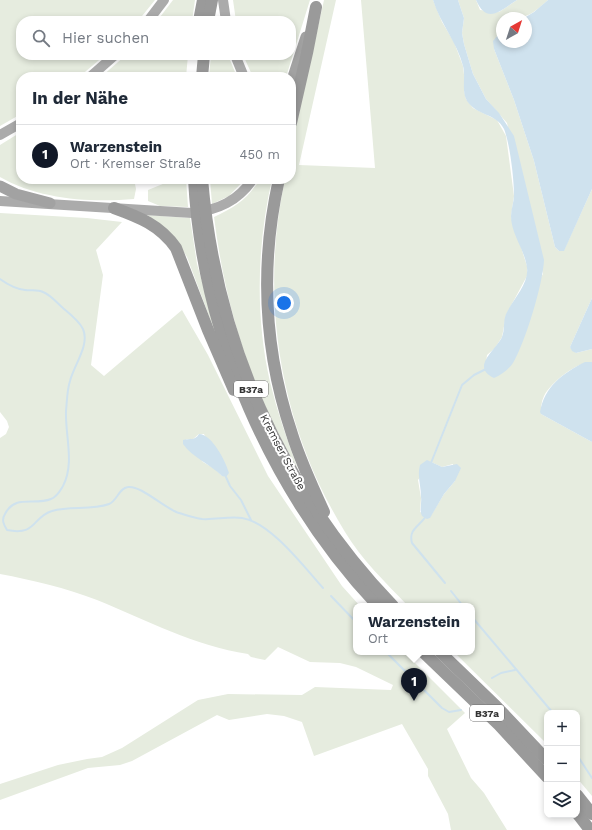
<!DOCTYPE html>
<html lang="de">
<meta charset="utf-8">
<style>
body{margin:0;font-family:"Work Sans",sans-serif;background:#f6f6f7;color:#1f2937}
.controls{position:absolute;right:12px;bottom:12px;display:grid;overflow:hidden;border-radius:8px;box-shadow:0 2px 6px #0003}
.controls button{width:36px;height:36px;display:grid;place-items:center;padding:0;border:0;border-bottom:1px solid #e0e1e3;background:#fff;color:#1f2937;font:20px sans-serif}
.compass{position:absolute;left:496px;top:12px;width:36px;height:36px;border-radius:50%;background:#fff;box-shadow:0 2px 6px #0003;rotate:39deg}
.you{position:absolute;left:284px;top:303px;width:14px;height:14px;margin:-10px;border:3px solid #fff;border-radius:50%;background:#1a73e8;box-shadow:0 0 0 6px #1a73e833}
.badge{display:grid;place-items:center;width:26px;height:26px;border-radius:50%;background:#111827;color:#fff;font-size:13px;font-weight:700}
.pin{position:absolute;translate:-50% -33px;filter:drop-shadow(0 1px 2px #0008)}
.pin::after{content:'';position:absolute;top:21px;width:14px;height:12px;background:inherit;clip-path:polygon(0 0,100% 0,50% 100%)}
.popup{position:absolute;left:353px;top:603px;width:122px;height:52px;box-sizing:border-box;display:grid;place-content:center;border-radius:8px;background:#fff;filter:drop-shadow(0 1px 3px #0005);font-size:13px;white-space:nowrap;color:#747a83}
.popup b{font-size:15px;color:#1f2937}
.popup::after{content:'';position:absolute;left:50%;top:100%;margin-left:-8px;border:8px solid transparent;border-top-color:#fff}
.list{margin:0;padding:0;list-style:none}
h2{display:flex;justify-content:space-between;align-items:center;height:52px;margin:0;padding:0 16px;font-size:17px}
h2 small{font-size:13px;font-weight:400;color:#747a83}
.list li{display:grid;grid-template-columns:26px 1fr auto;gap:12px;align-items:center;box-sizing:border-box;height:60px;padding:0 16px;border-top:1px solid #e0e1e3}
.list b{display:block;font-size:15px;white-space:nowrap}
.list p{margin:0;font-size:13px;white-space:nowrap;color:#747a83}
.list em{font-size:13px;font-style:normal;color:#747a83}
.icon{flex:none;width:22px;height:22px;fill:none;stroke:currentColor;stroke-width:2;stroke-linecap:round;stroke-linejoin:round}
.map{position:relative;flex:none;width:592px;height:830px;overflow:hidden}
.search{position:absolute;background:#fff;box-shadow:0 2px 6px #0003;left:16px;top:16px;width:280px;height:44px;display:flex;align-items:center;gap:10px;box-sizing:border-box;padding:0 14px;border-radius:16px;color:#747a83;font-size:15px}
.panel{position:absolute;background:#fff;box-shadow:0 2px 6px #0003;left:16px;top:72px;width:280px;height:112px;border-radius:16px}
.map>svg:first-child{display:block}
.green{fill:#e6ecdf;fill-rule:evenodd}
.water{fill:#cfe2ee}
.lines{fill:none;stroke-linecap:round;stroke-linejoin:round}
.stream{stroke:#cfe2ee;stroke-width:2}
.primary{stroke:#ababab;stroke-width:10}
.trunk{stroke:#a2a2a2;stroke-width:11}
.motorway{stroke:#9a9a9a;stroke-width:12}
.labels{text-anchor:middle;stroke-width:4;stroke-linejoin:round;paint-order:stroke}
.shield{fill:#fff;stroke:#707070;stroke-width:1}
.shield-label{font-size:10px;font-weight:bold;fill:#333}
.street-label{font-size:11px;fill:#333;stroke:#fff}
</style>
<div class="map">
<svg width="592" height="830" viewBox="0 0 592 830">
<rect width="100%" height="100%" fill="#fff"/>
<!-- green -->
<g class="green">
<polygon points="0,0 155,0 138,21 21,21 21,55 105,55 79,77 21,77 21,114 0,126"/>
<polygon points="173,0 195,0 192,21 157,21"/>
<polygon points="233,0 310,0 286,77 253,77 243,55 291,55 291,21 236,21"/>
<path d="M324,0H336L299,165L375,168L361,0H433L442,22L454,42L463,66L465,83L464,91L466,99L473,108L497,120L506,136L514,196L511,216L527,266V276L506,315L502,337L495,348L487,355L485,370L543,274L507,123L486,99L473,74L464,44L462,33L464,18L458,0H476L480,10L499,12L517,0H548C529,17 527,18 502,18V30L497,35L494,49L514,100L534,161L555,247L559,251L564,250L592,189V298L570,347L576,353L592,349V362C577,362 551,382 544,396C541,402 541,408 541,414L592,442V796L577,778V713H547V744L454,652H472V606H408C386,583 362,560 345,532C280,426 259,300 285,179H291L293,139ZM431,462L442,467L453,464L455,481L444,494L430,517L420,512L421,498L418,480Z"/>
<polygon points="126,55 188,55 186,77 101,77"/>
<polygon points="211,55 228,55 237,77 209,77"/>
<path d="M21,132V179H134L136,189L134,199C90,203 38,199 0,177V145Z"/>
<polygon points="175,179 186,179 188,207 160,206 148,201 148,190"/>
<polygon points="210,179 245,179 229,196 212,204"/>
<path d="M260,179H272C257,245 255,316 270,382C277,411 287,440 298,469C251,392 225,305 214,217C235,207 247,200 260,179Z"/>
<path d="M0,213L87,218L122,222L96,250L103,275L91,365L104,376L182,310L208,355L268,476L342,586L360,606H356V652H404L465,713L447,729L471,778L484,793L507,830H451L448,814L428,776V769L402,724L314,756L302,722L284,716L267,714L229,720L217,715L132,761L120,765L88,768L0,800V784L58,765L87,759L102,757L122,748L198,700L228,694L302,695L315,687L391,690L393,685L356,667L340,663L310,662L278,647L265,660L251,657L248,654C195,646 146,620 97,600C66,588 32,580 0,574V438L6,434L9,427L7,421L0,412ZM199,434H204L222,476L215,469L203,462L186,439L192,440Z"/>
<path d="M147,215L190,218L197,264L221,348L187,257C177,240 165,225 147,215Z"/>
</g>
<!-- water -->
<g class="water">
<path d="M433,0H458L464,18L462,33L464,44L473,74L486,99L499,113L514,136L544,260C543,284 525,343 513,363C509,369 501,375 494,378C470,367 496,350 502,337C505,330 503,321 506,314C513,299 529,284 527,268C525,250 511,234 511,216C511,209 514,202 514,195C514,179 510,144 504,129C496,113 477,116 467,101C461,91 466,77 463,66C457,42 440,23 433,0Z"/>
<path d="M476,0H517C500,11 487,25 476,0Z"/>
<polygon points="548,0 592,0 592,189 564,251 559,251 555,247 534,161 514,100 494,49 493,41 502,30 502,42 526,42 526,18 524,18 534,12"/>
<polygon points="592,298 592,349 576,353 572,351 570,347"/>
<path d="M585,362H592V442L541,414L540,412C544,387 563,373 585,362Z"/>
<path d="M199,434C212,434 226,462 229,473L226,477L222,476C210,464 193,458 183,444V440C190,438 195,441 199,434Z"/>
<path d="M427,460L442,467L457,464L461,468L455,481L444,494L430,518L427,519L422,516C419,510 422,504 421,497C421,485 417,477 420,465Z"/>
</g>
<g class="lines">
<!-- stream -->
<g class="stream">
<path d="M0,279C7,284 16,289 25,290C31,291 37,289 43,292C51,295 57,303 64,309C70,314 79,321 83,329C90,345 74,365 70,381C67,390 67,401 66,411C65,436 75,463 63,486C60,491 57,497 51,499C34,506 15,494 5,514C1,520 4,525 7,530C37,536 32,517 52,511C70,505 90,511 109,504C117,501 119,488 128,487C141,485 165,509 179,513C186,515 195,518 202,519C215,520 229,516 242,518C270,522 304,567 323,588"/>
<polyline points="431,463 462,385 474,375 486,369"/>
<polyline points="226,477 230,486 241,500 251,520"/>
<path d="M426,516C420,526 408,529 412,543L445,583"/>
<polyline points="451,591 463,606"/>
<polyline points="331,596 356,622"/>
<polyline points="472,617 553,713"/>
<polyline points="386,652 442,708 449,712 461,710"/>
<polyline points="492,678 501,673 515,670"/>
<polyline points="577,755 592,778"/>
</g>
<!-- primary -->
<g class="primary">
<polyline points="223,0 226,21"/>
<polyline points="148,21 164,0"/>
<polyline points="235,55 244,77"/>
<polyline points="90,77 115,55"/>
<polyline points="0,135 21,123"/>
<path d="M0,201L192,213C218,210 238,201 253,179"/>
</g>
<!-- trunk -->
<g class="trunk">
<polyline points="291,83 306,37"/>
<polyline points="0,186 16,194 50,203"/>
</g>
<!-- motorway -->
<g class="motorway">
<polyline points="199,21 203,0"/>
<polyline points="208,21 212,0"/>
<polyline points="202,77 204,55"/>
<polyline points="291,123 307,53 316,7"/>
<path d="M194,179C202,335 272,493 378,606"/>
<path d="M202,179C216,341 280,488 393,606"/>
<path d="M279,179C260,264 264,351 292,434C300,460 312,486 324,512"/>
<path d="M114,208C139,217 160,225 176,248L208,330L234,390"/>
<polyline points="423,652 499,725 547,777"/>
<polyline points="440,652 496,706 547,760"/>
<polyline points="577,795 592,814"/>
<polyline points="577,813 590,830"/>
</g>
</g>
<g class="labels">
<!-- shield labels -->
<g class="shield">
<rect x="234" y="381" width="34" height="16" rx="3"/>
<rect x="470" y="705" width="34" height="16" rx="3"/>
</g>
<g class="shield-label">
<text x="251" y="393">B37a</text>
<text x="487" y="717">B37a</text>
</g>
<!-- street labels -->
<g class="street-label">
<text transform="translate(283 452) rotate(62)" y="4">Kremser Straße</text>
</g>
</g>
</svg>
<div class="controls">
<button>+</button>
<button>−</button>
<button><svg class="icon" aria-label="layers" viewBox="0 0 24 24"><path d="M12 4l9 5-9 5-9-5zM3 14l9 5 9-5"/></svg></button>
</div>
<svg class="compass" viewBox="-18 -18 36 36"><path d="M0-13l5 13h-10z" fill="#e53935"/><path d="M0 13l5-13h-10z" fill="#747a83"/></svg>
<div class="you"></div>
<div class="pin badge" style="left:414px;top:701px">1</div>
<div class="popup"><b>Warzenstein</b>Ort</div>
<div class="search"><svg class="icon" aria-label="search" viewBox="0 0 24 24"><circle cx="10" cy="10" r="6"/><path d="M15 15l6 6"/></svg>Hier suchen</div>
<section class="panel">
<h2>In der Nähe<small></small></h2>
<ul class="list">
<li><span class="badge">1</span><div><b>Warzenstein</b><p>Ort · Kremser Straße</p></div><em>450 m</em></li>
</ul>
</section>
</div>
